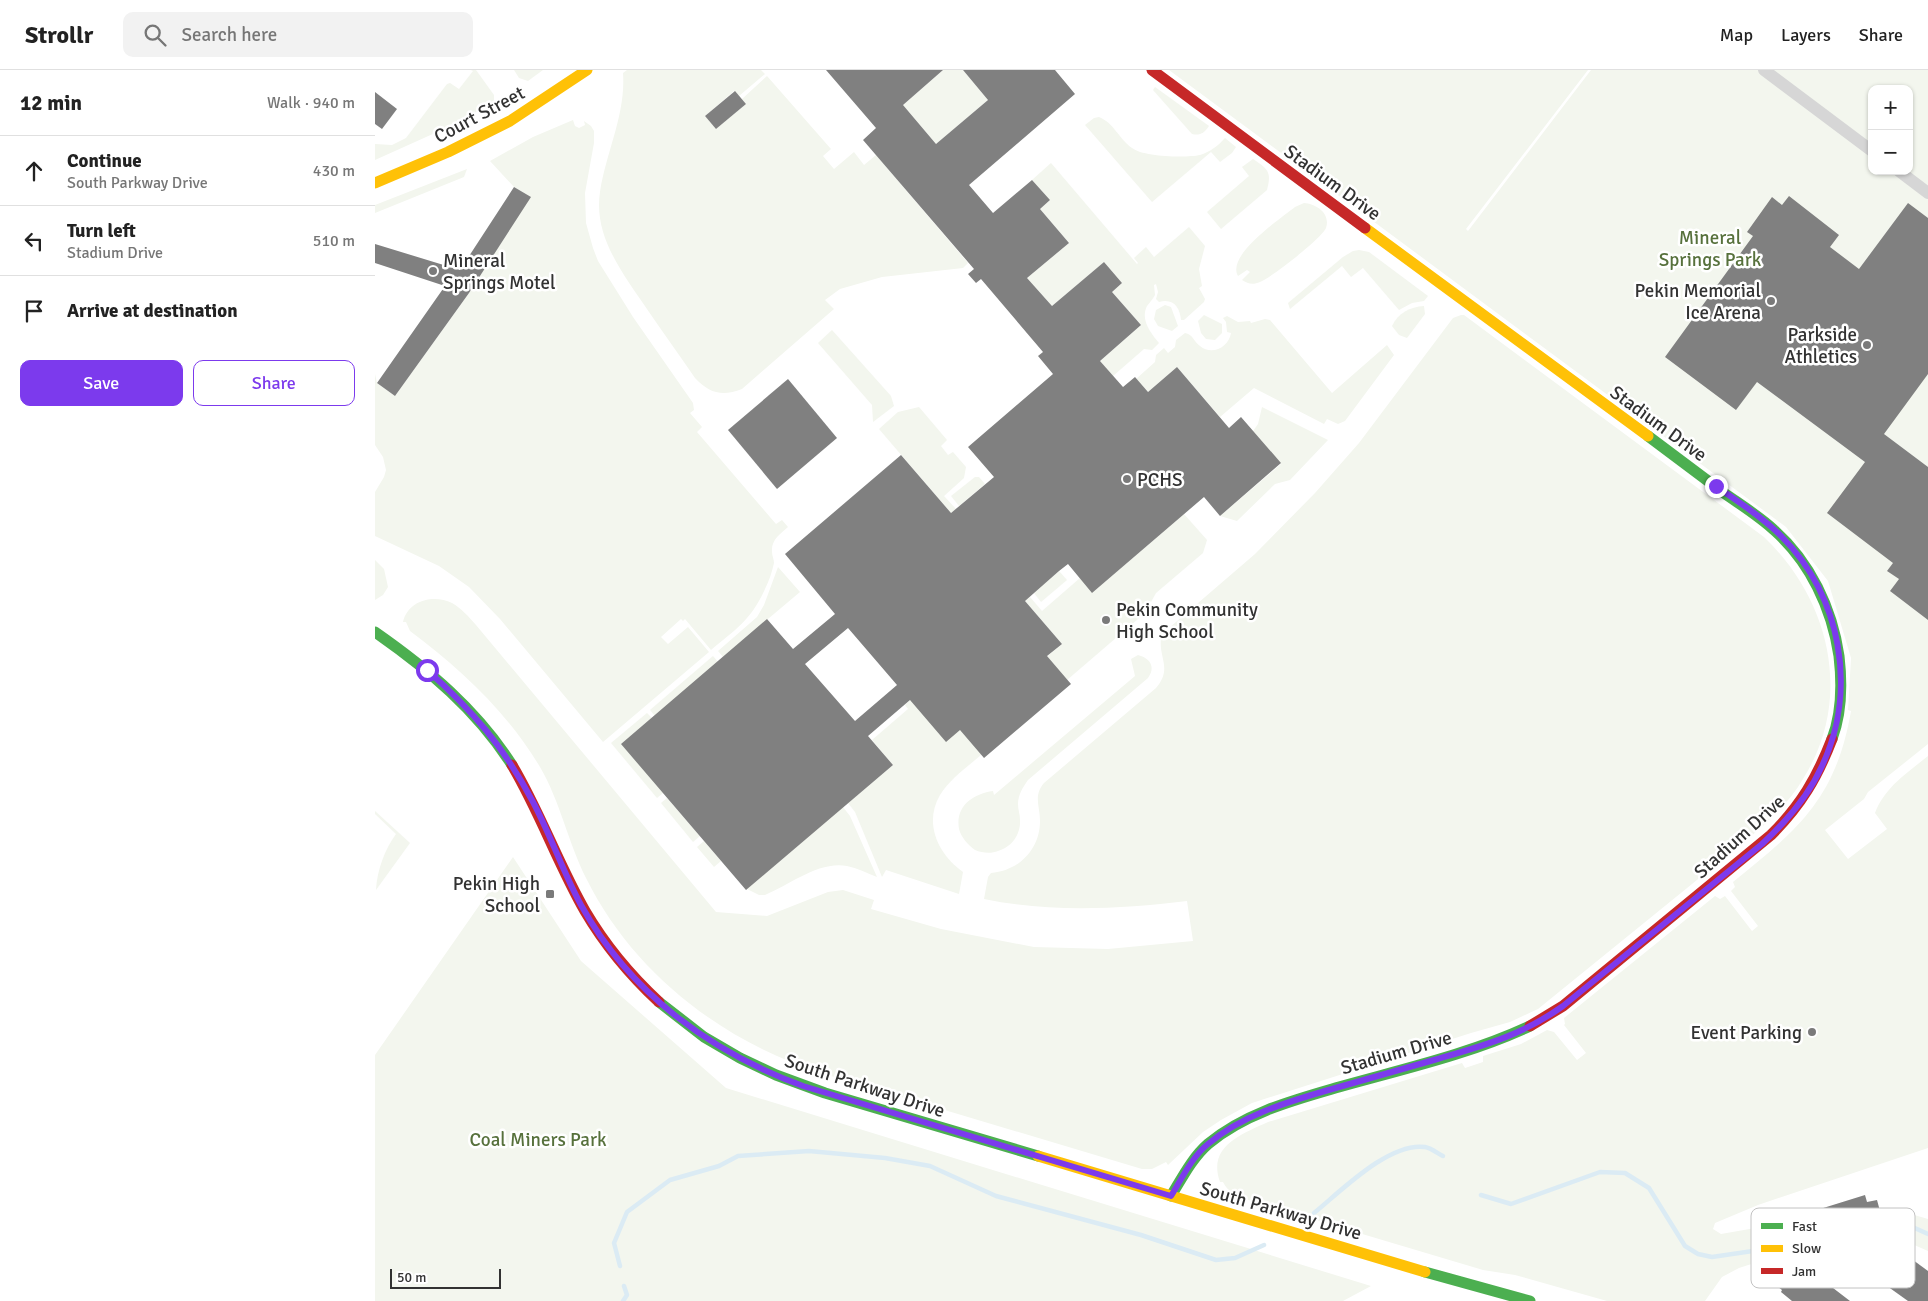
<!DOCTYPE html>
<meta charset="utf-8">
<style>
body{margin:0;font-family:Signika,sans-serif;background:#f2f2f2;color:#222}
.controls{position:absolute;right:15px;top:15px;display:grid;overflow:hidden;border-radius:10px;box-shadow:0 1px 4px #0004}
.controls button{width:45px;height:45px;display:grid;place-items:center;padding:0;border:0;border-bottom:1px solid #e0e0e0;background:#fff;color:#222;font:25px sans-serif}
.scale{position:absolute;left:15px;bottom:12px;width:111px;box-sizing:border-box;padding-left:5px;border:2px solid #323232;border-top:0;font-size:14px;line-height:18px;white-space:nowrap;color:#323232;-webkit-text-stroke:4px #fff;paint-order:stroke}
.stop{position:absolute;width:15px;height:15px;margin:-11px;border:4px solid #7c3aed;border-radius:50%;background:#fff}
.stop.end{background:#7c3aed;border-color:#fff;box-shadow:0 1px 5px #0008}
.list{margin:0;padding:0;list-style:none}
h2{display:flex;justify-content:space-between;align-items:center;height:65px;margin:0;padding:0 20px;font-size:21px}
h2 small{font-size:16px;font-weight:400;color:#767676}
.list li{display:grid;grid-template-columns:32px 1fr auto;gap:15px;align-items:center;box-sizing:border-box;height:70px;padding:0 20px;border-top:1px solid #e0e0e0}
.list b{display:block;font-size:19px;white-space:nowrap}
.list p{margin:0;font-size:16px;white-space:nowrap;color:#767676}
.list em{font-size:16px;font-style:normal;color:#767676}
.actions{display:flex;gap:10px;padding:15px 20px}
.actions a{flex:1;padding:11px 0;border:1px solid #7c3aed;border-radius:10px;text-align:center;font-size:18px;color:#7c3aed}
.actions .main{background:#7c3aed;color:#fff}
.icon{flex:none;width:28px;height:28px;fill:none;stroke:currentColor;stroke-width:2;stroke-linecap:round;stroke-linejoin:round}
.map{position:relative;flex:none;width:1553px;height:1231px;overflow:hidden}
header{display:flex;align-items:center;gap:30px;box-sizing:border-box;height:70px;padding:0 25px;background:#fff;border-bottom:1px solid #e0e0e0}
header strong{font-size:24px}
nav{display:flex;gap:28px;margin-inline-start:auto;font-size:18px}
.search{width:350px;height:45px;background:#f2f2f2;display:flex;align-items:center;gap:12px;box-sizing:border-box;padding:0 18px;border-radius:10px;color:#767676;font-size:19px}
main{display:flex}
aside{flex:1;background:#fff}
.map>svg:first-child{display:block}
.green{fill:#f3f6ee;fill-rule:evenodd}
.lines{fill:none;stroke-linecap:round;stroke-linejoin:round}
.stream{stroke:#dbebf4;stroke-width:4.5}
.building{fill:#808080;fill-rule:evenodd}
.street{stroke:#d6d6d6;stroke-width:12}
.fast{stroke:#4caf50;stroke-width:11}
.slow{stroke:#ffc107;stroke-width:11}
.jam{stroke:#c62828;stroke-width:11}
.route{stroke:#7c3aed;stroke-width:6}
.poi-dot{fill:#7a7a7a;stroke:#fff;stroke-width:2}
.labels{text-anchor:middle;stroke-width:5;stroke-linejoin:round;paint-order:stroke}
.street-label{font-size:19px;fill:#323232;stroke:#fff}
.park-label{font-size:19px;fill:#57713c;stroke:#fff}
.poi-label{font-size:19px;fill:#323232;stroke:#fff;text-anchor:end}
.key{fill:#fff;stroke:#c2c2c2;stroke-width:1}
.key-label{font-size:14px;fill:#323232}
</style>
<header>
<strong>Strollr</strong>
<div class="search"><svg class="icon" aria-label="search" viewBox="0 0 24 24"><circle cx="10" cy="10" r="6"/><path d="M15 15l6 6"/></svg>Search here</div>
<nav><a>Map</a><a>Layers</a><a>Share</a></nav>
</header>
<main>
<aside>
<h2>12 min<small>Walk · 940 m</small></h2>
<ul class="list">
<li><svg class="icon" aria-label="ahead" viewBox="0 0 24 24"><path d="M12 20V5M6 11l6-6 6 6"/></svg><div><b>Continue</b><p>South Parkway Drive</p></div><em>430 m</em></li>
<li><svg class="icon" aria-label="left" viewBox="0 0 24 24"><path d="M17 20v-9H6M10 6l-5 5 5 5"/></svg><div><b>Turn left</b><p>Stadium Drive</p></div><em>510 m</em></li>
<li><svg class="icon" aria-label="arrive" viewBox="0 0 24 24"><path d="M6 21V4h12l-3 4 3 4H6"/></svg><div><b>Arrive at destination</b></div></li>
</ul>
<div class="actions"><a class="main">Save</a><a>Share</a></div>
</aside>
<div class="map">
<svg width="1553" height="1231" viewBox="0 0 1553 1231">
<rect width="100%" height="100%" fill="#fff"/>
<!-- green -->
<g class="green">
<polygon points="96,0 101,0 119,25 119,33 60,63 0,90 0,74 17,75 31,68 72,14 75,13 84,19 98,1"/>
<polygon points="139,0 168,0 153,11 144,8"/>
<path d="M252,0H386L390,4L364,26L359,21L330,46L341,59L371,34L367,29L392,6L456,79L448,86L459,99L479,82L489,95L501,85L593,193L588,198L507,207L465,219L450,230L459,239L367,319C347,327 334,323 320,308C305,286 289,264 274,242C250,206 218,168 225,122C231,82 251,44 248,3Z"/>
<polygon points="568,0 588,0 613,30 561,74 528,35"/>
<path d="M794,0H1213L1091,159L1093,161L1216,0H1553V674L1493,722L1489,729L1450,760L1473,789L1512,759L1500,743C1510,717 1532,703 1553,686V1078L1383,1135L1340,1153L1338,1159L1346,1164L1386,1157L1401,1152L1426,1157H1451L1513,1140L1536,1144L1553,1149V1181L1537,1174L1513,1169L1495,1175L1476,1186L1463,1190L1456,1189L1445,1194L1392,1189L1364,1198L1347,1207L1330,1231H1232L1140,1205L1108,1200L870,1129C860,1125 853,1122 848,1112H845C832,1076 867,1064 893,1052L1087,993L1090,998L1108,992V986L1146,974L1172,960L1179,962L1202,990L1211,983L1189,955L1190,954L1189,948L1340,826L1345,829L1350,826L1377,861L1383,856L1356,821L1360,817L1358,812C1424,759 1461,728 1476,641L1473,640L1476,588L1453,511L1411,457ZM1497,19H1534V101H1497Z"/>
<path d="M780,17L834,56C829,63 825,66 817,64L778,20Z"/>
<path d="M724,47C739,53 744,69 757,78C768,87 811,88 825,85C835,82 844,75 850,68L861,77L857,83L845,92L836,82L777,132L710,55L719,48Z"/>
<path d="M198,50L200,56L204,58L210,55L209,51L216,56L219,61V73L210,123L211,153L218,178L223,191L258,247L318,333L319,340L315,343L327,357L322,362L401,454L407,450L413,457C405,464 396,470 397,482C397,486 399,489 399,493C397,502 394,511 390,519C376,550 361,559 336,580L310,549L308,551L306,549L286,567L293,574L313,557L334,582L228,672L125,549L94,517L64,496L0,466V422L9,407L11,400L8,387L0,375V304L2,313L20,326L94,223L155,127L139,117L115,91L158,67Z"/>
<path d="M878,89C893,99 897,102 892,120L846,159L832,142L874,106L867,97Z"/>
<path d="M676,93L762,194L763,193L759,188L771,177L779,187L814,157L830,176L824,199L827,216L824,218L830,229L829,232L809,250H806C805,238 799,228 784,232L781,229L783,222L781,214L779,215L780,225C778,229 775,232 772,236C765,250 776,263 784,273L777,280L769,279L738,306L725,291L766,255L737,222L747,213L729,192L677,236L652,208L694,173L665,139L675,130L657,110Z"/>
<polygon points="92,99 89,107 0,143 0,135"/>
<path d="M929,133C941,134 956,143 951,158C947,168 896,208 885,212C878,215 873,214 867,210L875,202L872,200L863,206C851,185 905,149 920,137Z"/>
<polygon points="984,180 994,182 1053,226 1049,231 1037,233 1024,240 988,198 976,207 967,196 915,239 913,233 968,187 978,181"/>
<polygon points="790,235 796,237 803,256 797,261 783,256 779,249 781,240"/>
<path d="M1049,236L1050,244L1032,268L1024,265L1017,256C1023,243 1035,237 1049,236Z"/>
<polygon points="829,245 847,254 847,263 840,270 831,269 826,263 823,251"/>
<path d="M1086,245H1089L1389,467C1455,530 1479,628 1428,709C1417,728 1402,743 1386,758L1163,939L1135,952L1096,963L877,1033L846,1050L828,1062L793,1095L791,1092L777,1099H767L446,1003C347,971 258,903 211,808C193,772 185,731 165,697C132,642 86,599 35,561L31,552H28C33,530 59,524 77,533C86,538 94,547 101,555L341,842L392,846L453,822L468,820L499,830L496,839L566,859L659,877L733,879L818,871L812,831C744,839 677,843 609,829L613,807L616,803C644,801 665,779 665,751C665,736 658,726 669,713L781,618C799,597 781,586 787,564L880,484L940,423L984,373L1078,248Z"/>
<path d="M852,246L863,252L875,251L876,253L890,249L895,250L957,323L1012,275L1019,285L970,351L963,354L952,349L949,354L879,318L845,347L802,297L773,322L761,309L780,292L781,285L789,278L793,283L800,277L801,270L810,263C818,264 819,272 825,276C837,286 854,277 856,263L852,262L851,252L848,248Z"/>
<polygon points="457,260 516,326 519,336 498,352 497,335 443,273"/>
<polygon points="544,337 572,370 566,376 573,385 578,382 591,397 589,408 569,426 581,439 576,443 504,359 523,342"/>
<polygon points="887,337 953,370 915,410 900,414 862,451 845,446 906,394 878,361 883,354"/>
<polygon points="600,407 604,407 610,414 584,436 576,426"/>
<polygon points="809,444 832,470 828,483 781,523 770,543 692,610 657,599 687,574 650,531 655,527 667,541 705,508 718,522"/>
<polygon points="0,490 9,499 13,517 8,525 0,530"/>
<polygon points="403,497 425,522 348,587 343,581 382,547 389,535"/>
<polygon points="684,501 692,510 666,532 659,523"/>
<path d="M763,585C775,588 781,597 773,608L653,710C648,717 643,725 643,734C643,740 645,744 645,750C646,764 637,777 623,781C616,784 607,783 600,780C593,775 586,767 584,759C580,736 598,724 618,721L619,725L760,606L756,589Z"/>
<polygon points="338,586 343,592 280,646 275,640"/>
<path d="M535,630L601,646L606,685C592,697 575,709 565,725C548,754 564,785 588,802L584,824L511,800L507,807L480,742L473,733L518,695L497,670L533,639L530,635Z"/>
<polygon points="272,643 277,648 288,723 282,728 236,673"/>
<polygon points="292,728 325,766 318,772 286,733"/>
<path d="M468,737L475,746L502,807C492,803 482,798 472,796C443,791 415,815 390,825H384L372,819Z"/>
<path d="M0,741L35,773L1,820C2,800 10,779 21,764L0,744Z"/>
<polygon points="329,771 346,791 339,797 322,777"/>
<polygon points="138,787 206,891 351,1018 996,1216 968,1231 0,1231 0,985"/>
</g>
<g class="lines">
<!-- stream -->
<g class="stream">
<polyline points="1106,1125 1136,1134 1225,1102 1250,1103 1274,1118 1310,1176 1323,1184 1337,1187 1419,1175 1513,1151 1533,1155 1553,1164"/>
<path d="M939,1143C966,1121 1014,1072 1050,1077C1056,1078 1062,1083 1068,1086"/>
<polyline points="245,1196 239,1173 252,1142 295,1110 344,1096 363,1086 434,1081 510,1088 555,1096 621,1126 766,1165 841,1190 860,1188 889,1175"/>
<polyline points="248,1231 252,1225 249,1216"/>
</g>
</g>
<!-- building -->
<g class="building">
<path d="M451,0H568L528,35L561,74L613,30L588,0H680L700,24L594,115L618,143L657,110L675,130L665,139L694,173L652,208L677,236L729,192L747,213L737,222L766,255L725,291L748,317L760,307L773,322L802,297L854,358L866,347L906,393L845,446L829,427L717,523L693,494L684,501L650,531L687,574L672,586L696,614L609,688L585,660L571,672L535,630L493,666L518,695L371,820L246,674L392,549L418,579L460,544L410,484L526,385L576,443L619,407L593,377L678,304L663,286L668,282L606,209L601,213L593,204L599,199L488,70L501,58ZM473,558L522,615L480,651L430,594Z"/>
<polygon points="360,21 371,34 341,59 330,46"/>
<polygon points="0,22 22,39 7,59 0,54"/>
<polygon points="139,117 156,127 94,223 20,326 2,313 70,216 0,193 0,174 85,200"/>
<polygon points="1414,126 1464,165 1455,177 1484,199 1533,133 1553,148 1553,304 1509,364 1553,397 1553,550 1515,521 1524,509 1512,501 1518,493 1452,443 1490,392 1382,312 1361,340 1290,287 1378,166 1372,162 1397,127 1407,135"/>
<polygon points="413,309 462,368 402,419 353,360"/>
<polygon points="1490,1125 1492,1132 1502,1130 1505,1141 1451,1157 1445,1139"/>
<polygon points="1519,1176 1553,1201 1553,1231 1533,1231 1498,1206"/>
<polygon points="1408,1194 1426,1207 1432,1198 1475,1231 1417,1231 1406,1222 1407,1220 1395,1211"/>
</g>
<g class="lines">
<!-- street -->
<g class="street">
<polyline points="1389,0 1497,81"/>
<polyline points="1524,101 1553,123"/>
</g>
<!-- fast -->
<g class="fast">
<path d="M1273,366C1298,385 1324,404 1349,423C1366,435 1384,446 1399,460C1435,492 1457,538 1464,586C1467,612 1467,643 1457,669"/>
<path d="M0,562C53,599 102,640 137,695"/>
<polyline points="284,932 329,967 365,988 401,1005 450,1023 663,1086"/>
<path d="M796,1126C807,1108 817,1088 833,1074C870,1043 919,1030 964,1017C1028,999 1095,984 1155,956"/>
<polyline points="1050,1202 1155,1231"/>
</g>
<!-- slow -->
<g class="slow">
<polyline points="0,113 73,82 135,51 212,0"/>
<polyline points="990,158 1273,366"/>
<polyline points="663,1086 1050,1202"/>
</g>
<!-- jam -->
<g class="jam">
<polyline points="777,0 990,158"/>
<path d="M137,695C165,742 183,794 210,841C230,875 256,906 284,932"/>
<path d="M1155,956L1188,936L1396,765C1426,735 1442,708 1457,669"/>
</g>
</g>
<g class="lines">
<!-- route -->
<path class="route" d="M52,600C98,641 129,677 158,732C176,766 188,802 206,835C255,923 335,982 428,1016L796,1126C807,1108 817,1087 833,1074C866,1046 909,1033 950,1021C986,1011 1023,1000 1059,990C1107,976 1146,966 1188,936L1387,774C1412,751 1433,727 1447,696C1483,620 1466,526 1407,467C1388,447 1363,432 1341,416"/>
</g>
<!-- markers -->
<g class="poi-dot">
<circle cx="58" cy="201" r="5"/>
<circle cx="1396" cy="231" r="5"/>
<circle cx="1492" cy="275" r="5"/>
<circle cx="752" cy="409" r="5"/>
<circle cx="731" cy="550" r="5"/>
<rect x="170" y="819" width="10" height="10" rx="2.5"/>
<circle cx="1437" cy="962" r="5"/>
</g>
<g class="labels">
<!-- street labels -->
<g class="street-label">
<text transform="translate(104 44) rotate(-28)" y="7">Court Street</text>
<text transform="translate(958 112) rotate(36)" y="7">Stadium Drive</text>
<text transform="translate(1284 353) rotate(36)" y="7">Stadium Drive</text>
<text transform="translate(1364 766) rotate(-42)" y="7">Stadium Drive</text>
<text transform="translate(1021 982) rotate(-16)" y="7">Stadium Drive</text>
<text transform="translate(490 1015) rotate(18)" y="7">South Parkway Drive</text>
<text transform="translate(906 1140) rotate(16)" y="7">South Parkway Drive</text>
</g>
<!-- park labels -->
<g class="park-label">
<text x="1335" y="174">Mineral<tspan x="1335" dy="22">Springs Park</tspan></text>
<text x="163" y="1076">Coal Miners Park</text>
</g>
<!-- poi labels -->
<g class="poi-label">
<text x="68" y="197" text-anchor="start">Mineral<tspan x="68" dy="22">Springs Motel</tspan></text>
<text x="1386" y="227">Pekin Memorial<tspan x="1386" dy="22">Ice Arena</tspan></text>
<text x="1482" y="271">Parkside<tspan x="1482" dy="22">Athletics</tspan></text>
<text x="762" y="416" text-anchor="start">PCHS</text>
<text x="741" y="546" text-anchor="start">Pekin Community<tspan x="741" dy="22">High School</tspan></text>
<text x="165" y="820">Pekin High<tspan x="165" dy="22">School</tspan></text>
<text x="1427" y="969">Event Parking</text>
</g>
</g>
<!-- legend -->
<rect x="1376" y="1138" width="164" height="80" rx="8" class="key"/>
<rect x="1386" y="1153" width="22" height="6" fill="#4caf50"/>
<rect x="1386" y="1175" width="22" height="7" fill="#ffc107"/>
<rect x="1386" y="1198" width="22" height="6" fill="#c62828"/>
<g class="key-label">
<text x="1417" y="1161">Fast</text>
<text x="1417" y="1183">Slow</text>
<text x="1417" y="1206">Jam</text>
</g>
</svg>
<div class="controls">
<button>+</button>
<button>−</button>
</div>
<div class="scale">50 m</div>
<div class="stop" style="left:52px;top:600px"></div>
<div class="stop end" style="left:1341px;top:416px"></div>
</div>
</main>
